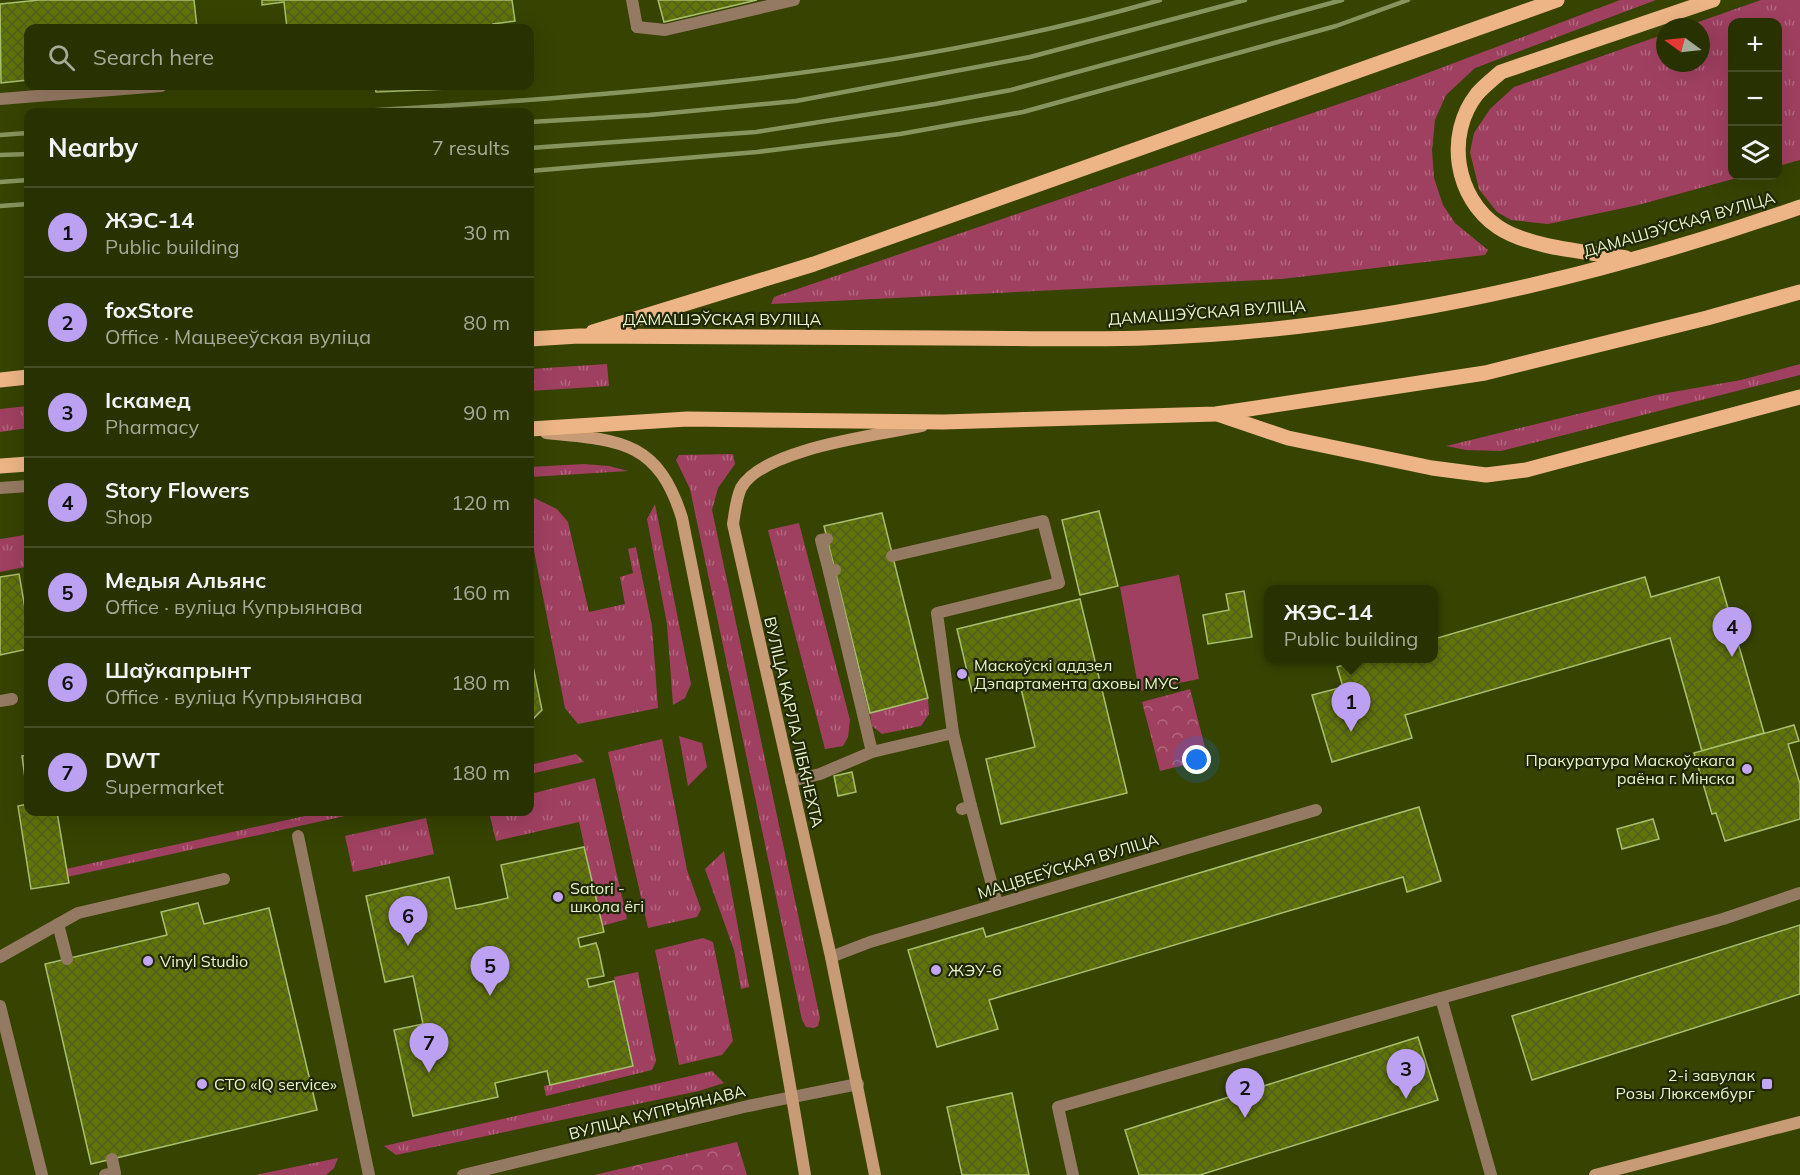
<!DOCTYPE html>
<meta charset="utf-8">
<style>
body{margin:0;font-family:Mulish,sans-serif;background:#343e10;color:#f1f3f6}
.controls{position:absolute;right:18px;top:18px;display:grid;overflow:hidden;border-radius:12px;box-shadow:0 6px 24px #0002}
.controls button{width:54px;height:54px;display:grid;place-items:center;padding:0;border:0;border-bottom:2px solid #444d23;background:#283201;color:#f1f3f6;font:30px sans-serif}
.compass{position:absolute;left:1656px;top:18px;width:54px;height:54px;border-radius:50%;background:#283201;box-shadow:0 6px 24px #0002;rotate:285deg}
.you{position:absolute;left:1197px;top:760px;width:21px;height:21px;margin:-15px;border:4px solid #fff;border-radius:50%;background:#1a73e8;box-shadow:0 0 0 9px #1a73e833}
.badge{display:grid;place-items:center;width:39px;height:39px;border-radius:50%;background:#bca0f2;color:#111;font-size:20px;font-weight:700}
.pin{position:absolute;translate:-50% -50px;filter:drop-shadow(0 2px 3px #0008)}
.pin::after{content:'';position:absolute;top:32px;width:21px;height:18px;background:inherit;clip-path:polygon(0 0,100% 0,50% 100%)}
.popup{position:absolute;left:1264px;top:585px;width:174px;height:78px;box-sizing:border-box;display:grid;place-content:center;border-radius:12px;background:#283201;filter:drop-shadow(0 2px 4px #0005);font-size:20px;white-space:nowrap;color:#a5aa99}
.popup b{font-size:22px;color:#f1f3f6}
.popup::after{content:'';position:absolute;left:50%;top:100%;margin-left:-12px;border:12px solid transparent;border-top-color:#283201}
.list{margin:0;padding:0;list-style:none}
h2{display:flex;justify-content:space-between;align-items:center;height:78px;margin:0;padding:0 24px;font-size:26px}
h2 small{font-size:20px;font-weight:400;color:#a5aa99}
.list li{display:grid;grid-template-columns:39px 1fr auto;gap:18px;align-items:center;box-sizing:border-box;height:90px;padding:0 24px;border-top:2px solid #444d23}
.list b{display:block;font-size:22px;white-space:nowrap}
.list p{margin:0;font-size:20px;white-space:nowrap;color:#a5aa99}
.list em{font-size:20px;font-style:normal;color:#a5aa99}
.icon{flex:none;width:33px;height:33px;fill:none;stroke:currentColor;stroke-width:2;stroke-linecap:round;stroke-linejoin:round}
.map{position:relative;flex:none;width:1800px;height:1175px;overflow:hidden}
.search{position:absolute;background:#283201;box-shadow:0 6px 24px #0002;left:24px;top:24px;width:510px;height:66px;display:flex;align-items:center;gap:15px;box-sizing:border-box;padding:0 21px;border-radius:12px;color:#a5aa99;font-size:22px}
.panel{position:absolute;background:#283201;box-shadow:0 6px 24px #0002;left:24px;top:108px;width:510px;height:708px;border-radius:12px}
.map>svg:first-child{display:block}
.grass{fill:url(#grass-tufts)}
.park{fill:url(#park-crowns)}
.garden{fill:#a04061}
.building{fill:url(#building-cross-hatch);stroke:#a9bf70;stroke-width:1.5}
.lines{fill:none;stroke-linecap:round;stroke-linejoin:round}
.service{stroke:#957a63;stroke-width:12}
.minor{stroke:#957a63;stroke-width:12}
.secondary{stroke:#c79b76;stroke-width:12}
.primary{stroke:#edb585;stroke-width:15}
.rail{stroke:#87945d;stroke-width:4.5}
.poi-dot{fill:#c3a7f2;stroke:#202706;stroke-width:2}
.labels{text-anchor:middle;stroke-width:4.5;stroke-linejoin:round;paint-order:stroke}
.street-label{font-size:16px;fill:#e7f4cc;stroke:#202706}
.poi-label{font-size:16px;fill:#e7f4cc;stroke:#202706;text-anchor:start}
</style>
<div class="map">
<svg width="1800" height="1175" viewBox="0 0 1800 1175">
<defs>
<pattern id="grass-tufts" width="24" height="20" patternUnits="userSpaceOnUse" patternTransform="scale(1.5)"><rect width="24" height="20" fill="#a04061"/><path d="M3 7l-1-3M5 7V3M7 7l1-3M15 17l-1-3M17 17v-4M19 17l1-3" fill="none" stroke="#b2667e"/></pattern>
<pattern id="park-crowns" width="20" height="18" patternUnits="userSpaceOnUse" patternTransform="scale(1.5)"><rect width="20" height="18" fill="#a04061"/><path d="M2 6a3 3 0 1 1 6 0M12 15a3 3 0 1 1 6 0" fill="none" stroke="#b2667e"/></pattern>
<pattern id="building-cross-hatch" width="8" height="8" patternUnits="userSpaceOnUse" patternTransform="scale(1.5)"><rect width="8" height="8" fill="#607505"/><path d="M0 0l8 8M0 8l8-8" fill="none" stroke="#515d24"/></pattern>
</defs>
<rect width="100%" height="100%" fill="#364301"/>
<!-- grass -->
<g class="grass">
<polygon points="1620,0 1656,0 1475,68 1446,95 1435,120 1432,150 1434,178 1443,205 1455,223 1488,250 1485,255 1282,279 771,304 774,297 1409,80"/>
<polygon points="1761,0 1800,0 1800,160 1778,166 1778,22 1732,22 1732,176 1744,176 1638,205 1548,224 1511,220 1497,212 1479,189 1470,152 1474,133 1490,109 1514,87 1665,34 1665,63 1701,63 1701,27 1684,27"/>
<polygon points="607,364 609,386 530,391 530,369"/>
<polygon points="1800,364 1800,375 1501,451 1466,450 1446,446 1656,395 1741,380"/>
<polygon points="28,406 28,428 0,432 0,409"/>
<polygon points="733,454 735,464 718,488 712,510 820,1018 818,1026 814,1028 806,1027 802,1020 690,489 676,460 679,455"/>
<polygon points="584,464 609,466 628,471 530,477 530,467"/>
<polygon points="530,496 557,509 568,522 589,612 625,604 620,577 633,573 628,549 636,547 652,626 658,708 578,724 565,708 530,531"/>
<polygon points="655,504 691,684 685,698 673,705 667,624 647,519"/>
<polygon points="799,523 850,720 848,737 843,746 825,749 768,530"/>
<polygon points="25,535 28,538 28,582 25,567 0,572 0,539"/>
<polygon points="928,698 929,714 921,726 882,734 872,726 870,713"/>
<polygon points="679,736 702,743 707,767 688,786"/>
<polygon points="662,739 687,870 701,909 697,917 648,928 608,752"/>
<polygon points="576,754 584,762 530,774 530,765"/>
<polygon points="595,778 627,919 602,926 579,822 496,841 489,812 530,812 530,794"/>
<polygon points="323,812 363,812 67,877 66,869"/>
<polygon points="426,818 434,854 353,872 345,836"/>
<polygon points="724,851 749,987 741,989 734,950 705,869"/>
<polygon points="703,938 713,942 733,1041 722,1055 679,1065 655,950"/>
<polygon points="638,972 656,1061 652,1070 546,1096 544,1086 633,1066 614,977"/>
<polygon points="712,1071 724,1083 699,1091 396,1155 384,1146"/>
<polygon points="338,1158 334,1168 326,1175 255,1175"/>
</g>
<!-- park -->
<g class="park">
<polygon points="1190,689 1208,759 1160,771 1142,702"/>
<polygon points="737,1142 747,1175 594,1175"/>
</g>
<!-- garden -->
<polygon class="garden" points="1179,575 1199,679 1139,691 1120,587"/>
<!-- building -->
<g class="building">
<polygon points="39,0 194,0 197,28 28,28 28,80 1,83 0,4"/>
<polygon points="262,0 512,0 515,21 493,24 494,28 287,28 284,2 262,5"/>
<polygon points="658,0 757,0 664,22"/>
<polygon points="375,86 448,86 448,89 376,92"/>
<polygon points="1099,511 1118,586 1080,595 1062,520"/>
<polygon points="882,513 928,698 870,713 824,526"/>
<polygon points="19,574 28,625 28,649 0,655 0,577"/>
<polygon points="1645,577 1651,597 1719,577 1764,733 1702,751 1670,638 1405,715 1412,738 1332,762 1312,695 1343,687 1337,667 1366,658 1434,658 1434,639"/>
<polygon points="1244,591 1252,637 1208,644 1203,615 1229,610 1226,594"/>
<polygon points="1080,599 1127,793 1001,824 986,759 1035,747 1019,680 972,692 957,629"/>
<polygon points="530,652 542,710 530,722"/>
<polygon points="1794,725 1799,741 1788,744 1800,784 1800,819 1725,841 1716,813 1712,814 1694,753"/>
<polygon points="28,755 28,800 22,756"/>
<polygon points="852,772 856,792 838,796 834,776"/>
<polygon points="28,804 28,812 57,812 69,883 31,889 18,806"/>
<polygon points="1419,807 1441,881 1407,892 1403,877 989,1000 998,1029 937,1047 908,950 983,928 986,937"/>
<polygon points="1653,819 1659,839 1622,849 1617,829"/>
<polygon points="584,847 604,932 578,938 580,947 596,943 599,952 604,976 587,979 589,987 614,981 633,1066 550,1085 547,1071 495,1083 498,1097 413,1116 394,1030 423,1024 413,976 385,982 366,896 449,877 456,909 482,904 508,898 501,865"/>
<polygon points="198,903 204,924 269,908 317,1110 91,1164 45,964 167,935 161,912"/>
<polygon points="1800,925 1800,994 1532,1080 1512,1016"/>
<polygon points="1418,1037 1438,1100 1200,1175 1139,1175 1125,1130"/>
<polygon points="1012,1093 1029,1175 962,1175 947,1107"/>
</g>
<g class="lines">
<!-- service -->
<g class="service">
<polyline points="637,27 665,30 794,0"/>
<polyline points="0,99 161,86"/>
<polyline points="0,488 28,486"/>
<polyline points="827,539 821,540 829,571"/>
<polyline points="892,556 1043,521 1059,583 937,613 953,733"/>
<polyline points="835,570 829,571 872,752"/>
<polyline points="0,701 12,699"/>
<polyline points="791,781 820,774 872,752 953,733 971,806 962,809"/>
<polyline points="971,806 997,904"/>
<polyline points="298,836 369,1175"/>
<polyline points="58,924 67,959"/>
<polyline points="0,957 78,913 224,879"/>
<polyline points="1441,998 1723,919 1800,893"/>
<polyline points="0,1006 42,1175"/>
<polyline points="105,1175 115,1173 112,1159"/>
<polyline points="1073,1175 1058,1107 1441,998 1491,1175"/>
</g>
<!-- minor -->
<g class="minor">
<polyline points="632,0 637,27"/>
<polyline points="831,957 870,942 1316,810"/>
<polyline points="463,1175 748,1106 858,1084"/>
</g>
<!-- secondary -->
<g class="secondary">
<path d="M546,433C619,440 658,440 682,518C726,736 769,955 805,1175"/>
<path d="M875,1175L831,957L733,524C735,512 736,499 741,488C763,448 880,435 922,426"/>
<polyline points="1595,1175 1800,1122"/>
</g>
<!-- primary -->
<g class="primary">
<path d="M1626,258C1589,252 1529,248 1498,227C1455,198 1445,135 1477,94C1484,86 1493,79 1501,72L1713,0"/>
<polyline points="593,332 814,264 1557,0"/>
<path d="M530,339L579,336C701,337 823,337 945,338C1012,338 1078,340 1144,338C1367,331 1590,280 1800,207"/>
<polyline points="0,380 28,377"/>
<polyline points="1220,415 1288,438 1432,468 1486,475 1526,470 1800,397"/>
<polyline points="530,429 687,419 943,422 1216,414 1485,373 1707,318 1800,292"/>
<polyline points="0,466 28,464"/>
</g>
<!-- rail -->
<g class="rail">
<path d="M346,112C620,95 894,77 1160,0"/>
<polyline points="530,122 649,115 796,101 1030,57 1245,0"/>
<polyline points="0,135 28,133"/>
<polyline points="530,148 756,132 935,104 1011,90 1342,0"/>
<polyline points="0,155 28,154"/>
<polyline points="530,171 757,152 900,134 1023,112 1336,26 1408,0"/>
<polyline points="0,182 28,180"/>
<polyline points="0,206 28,204"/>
</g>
</g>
<!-- markers -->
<g class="poi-dot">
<circle cx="962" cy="674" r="6"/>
<circle cx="1747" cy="769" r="6"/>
<circle cx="558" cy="897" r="6"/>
<circle cx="148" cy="961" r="6"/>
<circle cx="936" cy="970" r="6"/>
<circle cx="202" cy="1084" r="6"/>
<rect x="1761" y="1078" width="12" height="12" rx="3"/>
</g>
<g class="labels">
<!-- street labels -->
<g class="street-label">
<text transform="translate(1679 224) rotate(-16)" y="6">ДАМАШЭЎСКАЯ ВУЛІЦА</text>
<text transform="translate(1207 312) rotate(-4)" y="6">ДАМАШЭЎСКАЯ ВУЛІЦА</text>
<text x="722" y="325">ДАМАШЭЎСКАЯ ВУЛІЦА</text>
<text transform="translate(794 722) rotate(77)" y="6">ВУЛІЦА КАРЛА ЛІБКНЕХТА</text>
<text transform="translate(1068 866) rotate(-17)" y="6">МАЦВЕЕЎСКАЯ ВУЛІЦА</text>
<text transform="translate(657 1112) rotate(-14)" y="6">ВУЛІЦА КУПРЫЯНАВА</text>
</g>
<!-- poi labels -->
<g class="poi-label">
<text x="974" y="671">Маскоўскі аддзел<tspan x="974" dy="18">Дэпартамента аховы МУС</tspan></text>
<text x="1735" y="766" text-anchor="end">Пракуратура Маскоўскага<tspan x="1735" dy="18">раёна г. Мінска</tspan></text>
<text x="570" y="894">Satori -<tspan x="570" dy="18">школа ёгі</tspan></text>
<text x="160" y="967">Vinyl Studio</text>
<text x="948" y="976">ЖЭУ-6</text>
<text x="1755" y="1081" text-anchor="end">2-і завулак<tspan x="1755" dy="18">Розы Люксембург</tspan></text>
<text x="214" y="1090">СТО «IQ service»</text>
</g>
</g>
</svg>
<div class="controls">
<button>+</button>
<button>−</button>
<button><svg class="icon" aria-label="layers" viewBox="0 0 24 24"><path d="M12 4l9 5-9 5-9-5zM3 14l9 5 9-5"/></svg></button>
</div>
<svg class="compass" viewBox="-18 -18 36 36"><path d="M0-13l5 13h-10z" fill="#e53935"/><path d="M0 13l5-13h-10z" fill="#a5aa99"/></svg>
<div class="you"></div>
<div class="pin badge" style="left:1351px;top:732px">1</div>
<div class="popup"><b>ЖЭС-14</b>Public building</div>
<div class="pin badge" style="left:1245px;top:1118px">2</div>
<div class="pin badge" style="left:1406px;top:1099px">3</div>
<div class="pin badge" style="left:1732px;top:657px">4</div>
<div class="pin badge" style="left:490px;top:996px">5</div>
<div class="pin badge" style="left:408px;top:946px">6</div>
<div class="pin badge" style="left:429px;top:1073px">7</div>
<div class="search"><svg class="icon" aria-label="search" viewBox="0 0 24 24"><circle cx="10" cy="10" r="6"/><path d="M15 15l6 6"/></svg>Search here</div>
<section class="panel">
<h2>Nearby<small>7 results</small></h2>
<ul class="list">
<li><span class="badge">1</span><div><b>ЖЭС-14</b><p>Public building</p></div><em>30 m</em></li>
<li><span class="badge">2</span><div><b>foxStore</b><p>Office · Мацвееўская вуліца</p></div><em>80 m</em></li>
<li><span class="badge">3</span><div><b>Іскамед</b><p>Pharmacy</p></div><em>90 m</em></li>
<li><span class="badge">4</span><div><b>Story Flowers</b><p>Shop</p></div><em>120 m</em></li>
<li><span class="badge">5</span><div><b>Медыя Альянс</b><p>Office · вуліца Купрыянава</p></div><em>160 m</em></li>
<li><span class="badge">6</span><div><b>Шаўкапрынт</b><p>Office · вуліца Купрыянава</p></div><em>180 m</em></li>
<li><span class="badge">7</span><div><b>DWT</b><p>Supermarket</p></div><em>180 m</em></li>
</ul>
</section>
</div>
